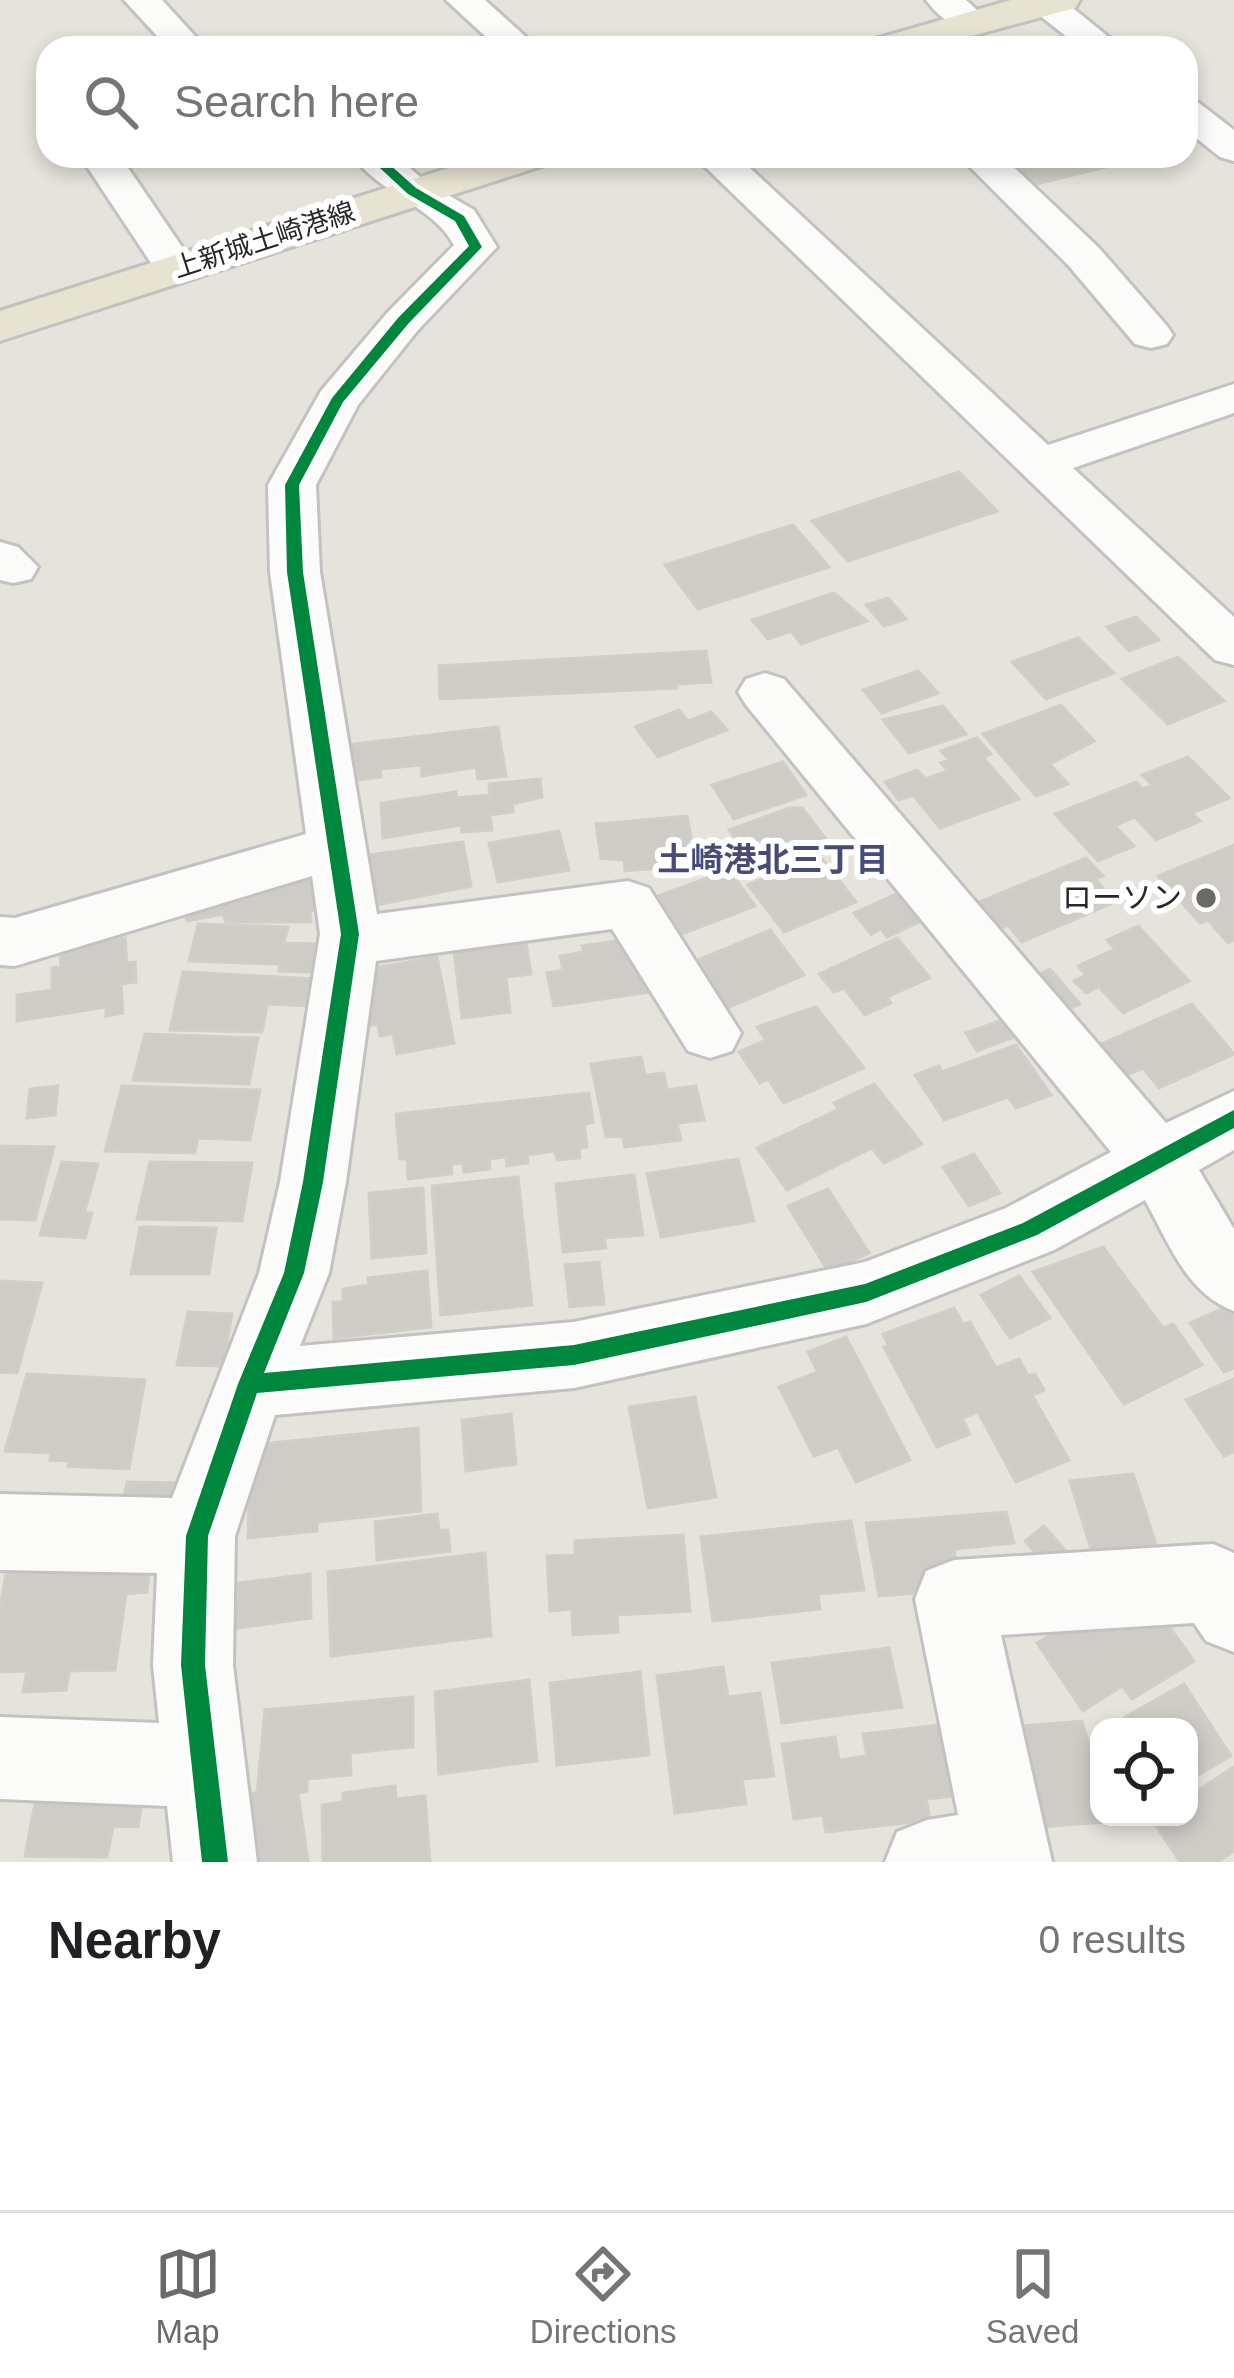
<!DOCTYPE html>
<meta charset="utf-8">
<style>
body{margin:0;font-family:Arial,"Noto Sans JP",sans-serif;background:#f6f6f6;color:#202124}
.controls{position:absolute;right:36px;bottom:36px;display:grid;overflow:hidden;border-radius:24px;box-shadow:0 6px 18px #0003}
.controls button{width:108px;height:108px;display:grid;place-items:center;padding:0;border:0;border-bottom:3px solid #e0e0e0;background:#fff;color:#202124;font:60px sans-serif}
.list{margin:0;padding:0;list-style:none}
h2{display:flex;justify-content:space-between;align-items:center;height:156px;margin:0;padding:0 48px;font-size:51px}
h2 small{font-size:39px;font-weight:400;color:#757577}
.icon{flex:none;width:66px;height:66px;fill:none;stroke:currentColor;stroke-width:2;stroke-linecap:round;stroke-linejoin:round}
.map{position:relative;flex:none;width:1234px;height:1862px;overflow:hidden}
.search{position:absolute;background:#fff;box-shadow:0 6px 18px #0003;left:36px;right:36px;top:36px;height:132px;display:flex;align-items:center;gap:30px;box-sizing:border-box;padding:0 42px;border-radius:36px;color:#757577;font-size:45px}
.sheet{height:348px;background:#fff}
nav{display:flex;justify-content:space-around;align-items:center;box-sizing:border-box;height:168px;border-top:3px solid #e0e0e0;background:#fff;font-size:33px;color:#757577}
nav a{display:grid;justify-items:center;gap:6px}
nav .on{color:#6a6966}
.map>svg:first-child{display:block}
.building{fill:#cfccc7;stroke:#d1cec8;stroke-width:3}
.lines{fill:none;stroke-linecap:round;stroke-linejoin:round}
.minor-casing{stroke:#c3c2c2;stroke-width:6}
.major-casing{stroke:#c3c1bf;stroke-width:6}
.minor{fill:#fbfbfa;fill-rule:evenodd}
.major{fill:#e6e3d1;fill-rule:evenodd}
.cycleway-casing{stroke:#fff;stroke-width:8}
.cycleway{fill:#00873e;fill-rule:evenodd}
.poi-dot{fill:#6a6966;stroke:#fff;stroke-width:4.5}
.labels{text-anchor:middle;stroke-width:12;stroke-linejoin:round;paint-order:stroke}
.far-street-label{font-size:27px;fill:#272727;stroke:#fff}
.poi-label{font-size:30px;fill:#272727;stroke:#fff;text-anchor:end}
.neighbourhood-label{font-size:33px;font-weight:bold;fill:#474b78;stroke:#fff}
</style>
<div class="map">
<svg width="1234" height="1862" viewBox="0 0 1234 1862">
<rect width="100%" height="100%" fill="#e6e3dc"/>
<!-- building -->
<g class="building">
<polygon points="1041,156 1129,156 1134,160 1032,185 1008,164"/>
<polygon points="959,472 997,511 848,561 812,521"/>
<polygon points="793,525 829,567 698,609 665,565"/>
<polygon points="834,593 867,621 801,644 791,631 768,639 752,620"/>
<polygon points="888,598 906,619 884,626 866,605"/>
<polygon points="1136,617 1159,640 1129,651 1107,627"/>
<polygon points="1078,638 1114,673 1046,699 1012,662"/>
<polygon points="706,651 711,682 677,684 677,688 440,699 439,666"/>
<polygon points="1178,657 1224,701 1168,724 1122,679"/>
<polygon points="918,671 938,693 882,713 863,690"/>
<polygon points="1061,705 1094,741 1050,764 1068,784 1036,796 983,734"/>
<polygon points="943,706 966,734 909,753 883,720"/>
<polygon points="679,710 688,721 711,712 727,730 658,757 635,727"/>
<polygon points="498,727 506,776 478,779 476,767 422,776 421,765 380,769 381,777 349,781 346,745"/>
<polygon points="977,738 991,754 983,757 1019,799 940,828 913,795 899,800 885,782 917,770 926,779 948,771 941,763 949,760 941,751"/>
<polygon points="1188,757 1229,798 1192,813 1200,821 1156,840 1135,817 1115,826 1134,846 1098,861 1055,814 1136,782 1143,789 1152,785 1142,775"/>
<polygon points="783,762 806,795 734,819 712,785"/>
<polygon points="540,779 542,797 512,804 513,812 490,815 492,830 462,832 461,825 383,838 381,803 456,792 457,798 490,795 489,784"/>
<polygon points="789,808 802,808 825,838 750,860 729,830"/>
<polygon points="687,816 696,865 625,871 624,860 601,858 596,824"/>
<polygon points="559,831 569,870 498,882 489,843"/>
<polygon points="463,842 471,886 361,908 355,857"/>
<polygon points="1234,845 1234,940 1228,943 1208,920 1200,923 1158,876"/>
<polygon points="819,855 856,902 784,932 748,885"/>
<polygon points="1086,858 1103,876 1095,879 1115,902 1022,942 1008,925 994,932 972,905"/>
<polygon points="313,866 319,910 310,911 311,922 226,922 223,914 187,921 183,901"/>
<polygon points="729,870 755,906 682,934 673,920 666,923 650,899"/>
<polygon points="903,891 927,918 887,937 881,929 871,934 854,913"/>
<polygon points="198,924 288,927 284,943 320,944 316,972 279,971 280,964 189,961"/>
<polygon points="1138,926 1189,981 1123,1013 1099,987 1086,993 1074,981 1086,975 1078,966 1115,949 1107,940"/>
<polygon points="770,930 804,975 723,1010 691,963"/>
<polygon points="644,937 657,991 554,1006 547,973 563,970 560,956 584,952 582,946"/>
<polygon points="125,938 127,963 135,962 136,982 121,984 123,1013 106,1016 106,1007 17,1021 17,995 52,990 52,968 61,967 60,948"/>
<polygon points="897,938 930,978 887,997 891,1003 865,1015 844,988 834,992 819,974"/>
<polygon points="526,943 531,974 506,977 510,1012 462,1018 454,951"/>
<polygon points="437,957 454,1043 397,1054 393,1034 380,1036 378,1024 368,1026 361,989 368,969"/>
<polygon points="1050,969 1080,1004 1059,1014 1029,979"/>
<polygon points="183,972 316,979 312,1006 267,1004 262,1032 170,1030"/>
<polygon points="1192,1004 1234,1054 1159,1088 1143,1068 1115,1080 1090,1049"/>
<polygon points="816,1007 864,1068 784,1103 768,1079 760,1083 739,1052 766,1040 757,1027"/>
<polygon points="1002,1020 1014,1037 977,1051 966,1033"/>
<polygon points="145,1034 258,1038 249,1084 133,1080"/>
<polygon points="1016,1045 1051,1095 1016,1108 1008,1097 944,1120 915,1075 939,1066 942,1072"/>
<polygon points="641,1057 645,1075 664,1073 667,1090 696,1086 704,1120 677,1123 681,1140 625,1147 622,1136 606,1137 591,1064"/>
<polygon points="874,1084 922,1144 884,1163 872,1148 787,1190 757,1148 839,1109 834,1103"/>
<polygon points="58,1086 55,1115 27,1118 30,1089"/>
<polygon points="122,1086 260,1090 250,1140 198,1138 195,1153 105,1151"/>
<polygon points="589,1093 593,1122 584,1124 587,1147 579,1148 580,1158 557,1160 555,1151 527,1155 528,1163 507,1166 506,1157 489,1159 490,1169 464,1172 463,1163 451,1164 452,1174 408,1179 407,1159 400,1159 396,1114"/>
<polygon points="0,1146 54,1147 35,1220 0,1219"/>
<polygon points="974,1154 1000,1193 969,1206 943,1167"/>
<polygon points="738,1159 754,1221 661,1237 647,1174"/>
<polygon points="62,1162 98,1164 84,1213 92,1213 85,1238 40,1235"/>
<polygon points="150,1162 252,1163 242,1221 137,1219"/>
<polygon points="634,1175 643,1235 604,1238 606,1248 563,1252 556,1184"/>
<polygon points="518,1177 532,1305 441,1315 432,1186"/>
<polygon points="423,1188 426,1253 372,1258 369,1193"/>
<polygon points="828,1189 869,1253 828,1271 788,1206"/>
<polygon points="140,1227 216,1228 209,1274 131,1274"/>
<polygon points="1103,1247 1163,1328 1173,1324 1202,1365 1124,1404 1033,1272"/>
<polygon points="599,1262 604,1304 570,1307 565,1265"/>
<polygon points="427,1271 431,1327 334,1338 333,1302 343,1302 343,1289 369,1285 368,1278"/>
<polygon points="1019,1276 1050,1318 1010,1338 981,1295"/>
<polygon points="0,1281 42,1283 17,1373 0,1372"/>
<polygon points="1233,1304 1234,1368 1224,1372 1190,1323"/>
<polygon points="954,1308 963,1324 970,1322 996,1368 1019,1359 1028,1376 1035,1374 1044,1390 1032,1395 1069,1460 1016,1482 978,1412 962,1418 970,1434 937,1447 884,1347 889,1346 883,1334"/>
<polygon points="188,1312 232,1314 223,1366 177,1365"/>
<polygon points="846,1337 910,1460 856,1482 838,1447 814,1456 779,1387 818,1372 808,1352"/>
<polygon points="27,1374 145,1380 129,1469 68,1466 70,1461 50,1460 51,1453 5,1451"/>
<polygon points="1234,1379 1234,1452 1224,1456 1186,1400"/>
<polygon points="695,1397 716,1497 648,1508 629,1407"/>
<polygon points="511,1414 516,1464 466,1471 462,1420"/>
<polygon points="418,1428 421,1511 317,1522 317,1531 248,1538 250,1468 260,1467 260,1444"/>
<polygon points="1133,1474 1156,1544 1092,1552 1070,1481"/>
<polygon points="127,1482 183,1483 177,1517 120,1516"/>
<polygon points="1006,1512 1014,1543 954,1549 957,1568 939,1591 879,1596 866,1523"/>
<polygon points="437,1514 439,1530 448,1530 450,1551 377,1560 375,1522"/>
<polygon points="851,1521 864,1590 818,1594 820,1609 713,1621 701,1537"/>
<polygon points="1044,1526 1077,1564 1057,1579 1025,1541"/>
<polygon points="683,1535 690,1611 617,1615 618,1632 573,1635 572,1609 550,1611 547,1556 575,1555 575,1541"/>
<polygon points="485,1553 491,1636 331,1656 328,1572"/>
<polygon points="104,1562 150,1562 147,1592 126,1594 115,1670 69,1671 66,1690 23,1692 27,1671 0,1672 0,1607 6,1574 102,1572"/>
<polygon points="310,1574 311,1618 237,1628 237,1583"/>
<polygon points="1088,1612 1107,1618 1118,1633 1140,1618 1147,1628 1163,1618 1194,1661 1132,1699 1122,1686 1083,1711 1037,1643"/>
<polygon points="889,1648 902,1707 782,1723 772,1663"/>
<polygon points="723,1667 728,1697 760,1693 774,1776 742,1779 746,1804 675,1813 657,1676"/>
<polygon points="640,1672 649,1755 557,1765 550,1683"/>
<polygon points="529,1680 537,1761 439,1774 435,1692"/>
<polygon points="1184,1684 1231,1756 1189,1780 1189,1727 1131,1727 1125,1717"/>
<polygon points="413,1697 413,1747 350,1753 351,1775 307,1779 307,1791 298,1793 308,1862 255,1862 249,1794 257,1793 265,1710"/>
<polygon points="1082,1721 1089,1745 1099,1743 1099,1817 1118,1821 1029,1828 1009,1727"/>
<polygon points="940,1725 955,1796 926,1799 930,1820 826,1832 823,1815 794,1819 782,1744 835,1737 839,1760 867,1756 863,1734"/>
<polygon points="1234,1767 1234,1851 1218,1862 1180,1862 1153,1821 1189,1817 1189,1796"/>
<polygon points="395,1786 396,1799 425,1796 430,1862 323,1862 322,1805 343,1802 343,1793"/>
<polygon points="37,1793 143,1795 138,1827 113,1826 107,1857 25,1856"/>
</g>
<g class="lines">
<defs>
<g id="minor">
<polygon points="124,0 162,0 206,48 168,48"/>
<polygon points="446,0 485,0 538,48 498,48"/>
<path d="M926,0H966L989,21L984,29C960,34 940,19 926,0Z"/>
<polygon points="1031,0 1063,0 1122,48 1081,48 1034,11"/>
<polygon points="1186,100 1199,103 1234,130 1234,161 1220,157 1186,130"/>
<polygon points="80,156 120,156 197,269 191,278 176,282 161,278"/>
<path d="M353,156H396L426,182L474,210L497,247L418,330L358,405L316,485L320,572L377,914L628,881L649,888L741,1033L732,1051L710,1058L688,1051L612,929L376,961L346,1182L329,1273L300,1346L574,1322L865,1262L1006,1208L1111,1152L746,705L738,692L746,679L765,673L784,679L1166,1123L1234,1091V1150L1199,1170L1234,1229V1311C1187,1294 1168,1242 1145,1200L1054,1250L866,1324L574,1388L275,1415L235,1536L233,1665L257,1862H173L167,1806L0,1799V1717L159,1723L153,1665L157,1573L0,1570V1494L172,1498L259,1273L280,1182L320,934L312,876L15,966L0,965V917L15,918L306,834L270,572L268,485L321,391L388,312L454,245C433,206 380,194 353,156Z"/>
<polygon points="694,156 737,156 1048,445 1234,384 1234,413 1073,468 1234,617 1234,665 1215,660"/>
<polygon points="959,156 1002,156 1099,248 1167,326 1173,335 1167,344 1151,348 1135,344 1069,266"/>
<polygon points="0,542 18,547 38,567 31,579 13,583 0,580"/>
<polygon points="1213,1544 1234,1553 1234,1652 1206,1641 1194,1623 1001,1635 1052,1862 885,1862 897,1832 927,1820 958,1815 915,1599 926,1571 954,1560"/>
</g>
<g id="major">
<polygon points="1011,0 1080,0 1075,8 927,48 866,48 872,40"/>
<polygon points="486,156 552,156 545,165 0,341 0,311"/>
</g>
</defs>
<!-- minor casing -->
<use href="#minor" class="minor-casing"/>
<!-- major casing -->
<use href="#major" class="major-casing"/>
<!-- minor -->
<use href="#minor" class="minor"/>
<!-- major -->
<use href="#major" class="major"/>
<defs>
<polygon id="cycleway" points="367,156 380,156 416,188 464,216 482,247 408,324 343,402 299,485 303,572 359,934 323,1182 304,1273 264,1373 574,1345 865,1284 1023,1223 1234,1110 1234,1128 1037,1235 866,1302 574,1365 257,1393 208,1536 205,1665 228,1862 202,1862 181,1665 186,1536 238,1384 284,1273 303,1182 341,934 287,572 285,485 332,398 398,318 469,246 455,221 408,194"/>
</defs>
<!-- cycleway casing -->
<use href="#cycleway" class="cycleway-casing"/>
<!-- cycleway -->
<use href="#cycleway" class="cycleway"/>
</g>
<!-- markers -->
<circle class="poi-dot" cx="1206" cy="898" r="12"/>
<g class="labels">
<!-- far-street labels -->
<g class="far-street-label">
<text transform="translate(264 240) rotate(-18)" y="9">上新城土崎港線</text>
</g>
<!-- poi labels -->
<g class="poi-label">
<text x="1182" y="908">ローソン</text>
</g>
<!-- neighbourhood labels -->
<g class="neighbourhood-label">
<text x="773" y="871">土崎港北三丁目</text>
</g>
</g>
</svg>
<div class="controls">
<button><svg class="icon" aria-label="locate" viewBox="0 0 24 24"><circle cx="12" cy="12" r="6"/><path d="M12 2v4M12 18v4M2 12h4M18 12h4"/></svg></button>
</div>
<div class="search"><svg class="icon" aria-label="search" viewBox="0 0 24 24"><circle cx="10" cy="10" r="6"/><path d="M15 15l6 6"/></svg>Search here</div>
</div>
<section class="sheet">
<h2>Nearby<small>0 results</small></h2>
<ul class="list">
</ul>
</section>
<nav>
<a class="on"><svg class="icon" aria-label="map" viewBox="0 0 24 24"><path d="M3 6l6-2 6 2 6-2v14l-6 2-6-2-6 2zM9 4v14M15 6v14"/></svg>Map</a>
<a><svg class="icon" aria-label="directions" viewBox="0 0 24 24"><path d="M12 3l9 9-9 9-9-9zM9 14v-3h6M13 9l2 2-2 2"/></svg>Directions</a>
<a><svg class="icon" aria-label="saved" viewBox="0 0 24 24"><path d="M7 4h10v16l-5-4-5 4z"/></svg>Saved</a>
</nav>
